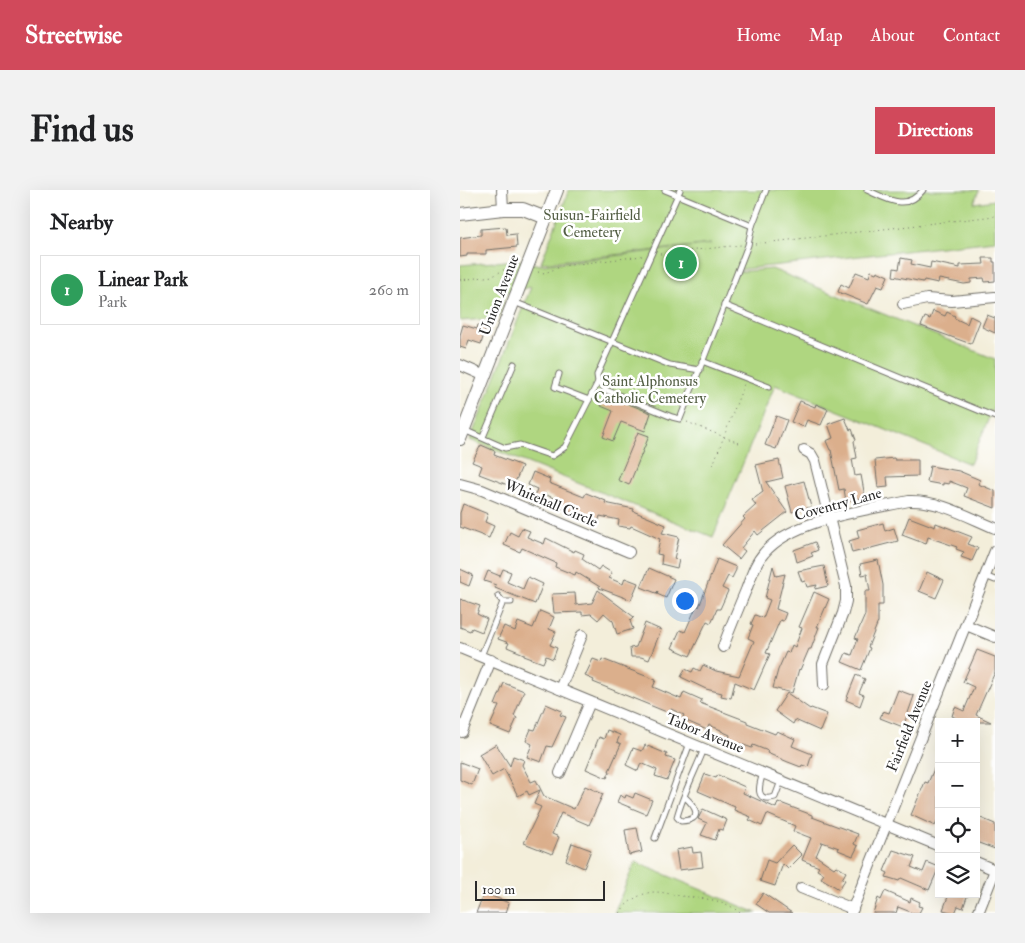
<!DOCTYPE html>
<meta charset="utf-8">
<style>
body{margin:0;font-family:"IM FELL Double Pica",serif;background:#f2f2f2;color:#202124}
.controls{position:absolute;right:15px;bottom:15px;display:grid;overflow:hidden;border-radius:0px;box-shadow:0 5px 20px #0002}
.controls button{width:45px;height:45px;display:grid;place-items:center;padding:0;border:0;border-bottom:1px solid #e0e0e0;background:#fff;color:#202124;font:25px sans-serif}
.scale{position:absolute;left:15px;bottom:12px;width:130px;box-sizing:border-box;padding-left:5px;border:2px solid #2b2b2b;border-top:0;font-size:14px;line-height:18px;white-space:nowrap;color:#2b2b2b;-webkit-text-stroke:4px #fff;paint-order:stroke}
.you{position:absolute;left:224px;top:410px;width:18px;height:18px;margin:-12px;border:4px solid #fff;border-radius:50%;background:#1a73e8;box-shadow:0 0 0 8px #1a73e833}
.badge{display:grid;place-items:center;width:32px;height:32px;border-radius:50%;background:#d1495b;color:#fff;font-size:16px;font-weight:700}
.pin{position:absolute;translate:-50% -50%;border:2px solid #fff;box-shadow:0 1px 5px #0006}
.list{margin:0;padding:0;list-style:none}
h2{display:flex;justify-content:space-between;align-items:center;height:65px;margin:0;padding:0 20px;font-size:21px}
h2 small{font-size:16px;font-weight:400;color:#757577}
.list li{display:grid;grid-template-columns:32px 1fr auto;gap:15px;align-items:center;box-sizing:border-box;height:70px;margin:0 10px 10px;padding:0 10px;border:1px solid #e0e0e0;border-radius:0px}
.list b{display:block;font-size:19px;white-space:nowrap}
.list p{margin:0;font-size:16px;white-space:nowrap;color:#757577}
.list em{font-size:16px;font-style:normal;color:#757577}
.icon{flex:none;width:28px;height:28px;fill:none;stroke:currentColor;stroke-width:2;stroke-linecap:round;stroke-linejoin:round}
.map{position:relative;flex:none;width:535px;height:723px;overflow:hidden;border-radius:0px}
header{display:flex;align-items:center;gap:30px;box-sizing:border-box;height:70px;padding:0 25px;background:#d1495b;color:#fff}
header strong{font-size:24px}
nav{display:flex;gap:28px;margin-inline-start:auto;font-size:18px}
.intro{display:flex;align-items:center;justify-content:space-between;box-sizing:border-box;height:120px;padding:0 30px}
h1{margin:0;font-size:35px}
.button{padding:12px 22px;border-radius:0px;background:#d1495b;color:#fff;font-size:18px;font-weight:700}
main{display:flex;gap:30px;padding:0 30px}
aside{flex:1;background:#fff;border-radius:0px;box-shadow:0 5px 20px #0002}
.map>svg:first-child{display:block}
.green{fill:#afd680;stroke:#6d8056}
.building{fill:#dbaf8c}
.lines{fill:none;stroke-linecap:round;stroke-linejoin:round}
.service-casing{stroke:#716f68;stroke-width:7}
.minor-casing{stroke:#716f68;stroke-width:12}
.tertiary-casing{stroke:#716f68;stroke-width:14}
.path{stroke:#716f68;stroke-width:1;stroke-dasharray:1 4;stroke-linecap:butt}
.service{stroke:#fff;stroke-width:5}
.minor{stroke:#fff;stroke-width:10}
.tertiary{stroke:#fff;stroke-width:12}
.labels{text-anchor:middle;stroke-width:5;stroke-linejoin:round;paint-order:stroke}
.park-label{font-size:15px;fill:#535e44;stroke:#fff}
.street-label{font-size:15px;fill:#2b2b2b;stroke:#fff}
</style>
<header>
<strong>Streetwise</strong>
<nav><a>Home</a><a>Map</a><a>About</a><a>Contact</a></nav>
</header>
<div class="intro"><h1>Find us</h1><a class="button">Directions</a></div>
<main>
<aside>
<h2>Nearby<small></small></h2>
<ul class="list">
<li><span class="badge" style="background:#2e9e5b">1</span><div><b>Linear Park</b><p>Park</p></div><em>260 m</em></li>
</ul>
</aside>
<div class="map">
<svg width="535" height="723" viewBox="0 0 535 723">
<rect width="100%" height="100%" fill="#fff"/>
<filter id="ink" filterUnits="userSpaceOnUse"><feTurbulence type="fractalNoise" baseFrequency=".02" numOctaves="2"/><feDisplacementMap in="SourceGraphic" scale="10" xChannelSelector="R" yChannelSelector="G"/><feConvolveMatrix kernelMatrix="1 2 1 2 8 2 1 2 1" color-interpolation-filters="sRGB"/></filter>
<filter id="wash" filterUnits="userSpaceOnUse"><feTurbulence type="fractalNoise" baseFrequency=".0096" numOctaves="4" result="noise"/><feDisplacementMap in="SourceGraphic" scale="20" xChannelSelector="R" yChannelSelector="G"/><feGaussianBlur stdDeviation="1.12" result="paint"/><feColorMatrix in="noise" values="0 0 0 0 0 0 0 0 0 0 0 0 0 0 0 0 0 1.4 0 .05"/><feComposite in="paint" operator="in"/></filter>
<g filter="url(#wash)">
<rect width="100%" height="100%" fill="#f3eeda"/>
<!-- green -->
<g class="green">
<polygon points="109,0 519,0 514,13 535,10 535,51 275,80 274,82 312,79 535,169 535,213 510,274 315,195 253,347 10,250 71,97 47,102 38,128 0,131 0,75 57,70 81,75 251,54 81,73"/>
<polygon points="175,672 297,723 154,723"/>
</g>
<g id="blocks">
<!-- building -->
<g class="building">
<polygon points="46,37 47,45 56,44 57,57 26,60 26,64 7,64 7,66 0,67 0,48 21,45 21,39"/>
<polygon points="441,68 452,70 451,74 470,78 471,72 500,78 500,75 524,74 523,68 533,68 533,72 535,72 535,91 525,92 524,88 511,89 511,93 504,94 479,89 478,93 464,90 463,92 433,86 434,78 439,79"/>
<polygon points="411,81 416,83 417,81 428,86 423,98 417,96 408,114 378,102 381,94 389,98 396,82 409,87"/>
<polygon points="473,121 485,126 487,122 495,126 494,128 507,134 510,126 520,131 511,154 461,136 465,127 470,129"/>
<polygon points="527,125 535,128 535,143 522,137"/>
<polygon points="3,135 17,139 18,135 26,137 21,154 9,150 6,159 0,157 0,145"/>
<polygon points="146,205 191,223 185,241 161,232 153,251 143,247 153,221 141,216"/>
<polygon points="340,211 355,217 356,214 368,219 361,235 347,230 344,237 331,232"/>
<polygon points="316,226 327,230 316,259 305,255"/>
<polygon points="385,228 390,240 392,239 396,250 394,251 397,268 392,269 395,286 401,285 405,307 386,311 384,299 379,300 371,260 370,260 366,251 373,248 368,234"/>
<polygon points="178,242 189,246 169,295 158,290"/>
<polygon points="21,255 35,261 34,265 62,276 53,297 19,284 22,276 12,272"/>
<polygon points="434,268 435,270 458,270 458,286 427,287 428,297 418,298 415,270"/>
<polygon points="319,270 323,288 306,292 327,322 298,345 295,341 281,358 285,361 279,369 262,355 285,329 283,327 296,315 292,310 303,302 296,275"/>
<polygon points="470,276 499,281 520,290 518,294 535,301 535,318 504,306 507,298 489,291 489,294 483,293 483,295 467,292"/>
<polygon points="73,282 90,289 89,293 124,307 126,303 146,311 145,313 174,319 173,321 206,335 202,343 219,347 214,369 219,370 217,378 201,374 202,365 197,364 200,349 171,336 170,338 158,336 159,330 140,326 138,333 128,329 129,327 99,317 101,311 84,304 82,310 74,307 77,299 68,295"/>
<polygon points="344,291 351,317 332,322 325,296"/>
<polygon points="3,314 28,324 25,332 34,336 29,348 0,337 0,323"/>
<polygon points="449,327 475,337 476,333 512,347 508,354 518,358 512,371 501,367 504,362 496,359 497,357 468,347 466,354 442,345"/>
<polygon points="423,333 425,341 434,338 438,351 392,363 389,351 399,348 397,340"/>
<polygon points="62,338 70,341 67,347 84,354 86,348 114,362 115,360 124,364 122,369 138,380 141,376 152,383 149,388 163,394 165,388 178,393 171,410 139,398 140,397 116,382 115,385 95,377 96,373 62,358 60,362 44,355 50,342 58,346"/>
<polygon points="355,352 358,360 351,363 353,366 337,372 334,360"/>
<polygon points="257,369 276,377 276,380 272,388 268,386 262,398 268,401 260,419 257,419 251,433 247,431 230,466 212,458 220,440 225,442 237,415 239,417"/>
<polygon points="418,370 423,395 423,415 418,415 418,432 408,457 410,458 401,480 382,472 386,463 392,465 398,449 395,448 405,425 405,401 410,401 407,384 402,385 400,374"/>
<polygon points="313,376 316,386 325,384 316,419 326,423 323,431 320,430 317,437 306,463 310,464 294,500 275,492 271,508 261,506 262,503 246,499 221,487 225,479 232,482 234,478 240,481 243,475 256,481 279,486 294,451 288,448 293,435 291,434 295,425 303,428 310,410 305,408"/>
<polygon points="364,376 368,396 355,399 357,395 347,397 345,391 342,392 338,381"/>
<polygon points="189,378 214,389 206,408 197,404 198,401 196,403 181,397"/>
<polygon points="0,379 13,385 9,396 0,392"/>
<polygon points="43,379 51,382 47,392 63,399 68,387 83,394 75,414 35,398 36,395 24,391 28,381 40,386"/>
<polygon points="467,382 484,390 476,408 459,401"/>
<polygon points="138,400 174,427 170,431 173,439 157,444 153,431 144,423 138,430 131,424 122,425 122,422 94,423 92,404 115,403 116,415 132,413"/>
<polygon points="354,402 369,409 357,437 359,437 351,459 349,459 340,480 339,479 332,503 313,498 318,480 326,462 329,463 332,455 335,457 342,438 339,437"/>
<polygon points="0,409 20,416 17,424 27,429 22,442 12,438 10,441 0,437"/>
<polygon points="80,421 94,427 89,439 96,442 90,455 97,458 93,469 86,466 83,473 64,466 64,464 47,457 49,453 38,449 44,436 55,441 58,432 73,438"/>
<polygon points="185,433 201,440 189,470 181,467 171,467 170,458 176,457"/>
<polygon points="517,460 535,467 535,482 516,525 531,532 494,532 496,528 492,526 495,517 504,521 514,497 503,492"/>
<polygon points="133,469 141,472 142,469 196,490 193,497 221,509 224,502 242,510 240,513 287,531 287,533 315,544 317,541 335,549 332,556 352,564 348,577 342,575 341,577 328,572 307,563 308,561 293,555 292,558 278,553 269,549 270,545 261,541 261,540 249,535 247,540 222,529 224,525 211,519 209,523 133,492 134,490 125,486"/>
<polygon points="396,485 405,489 399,503 404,505 400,516 386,510"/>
<polygon points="44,493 64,501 54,526 57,528 50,544 30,536 39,516 35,515"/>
<polygon points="438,500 454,506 443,537 420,528 423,521 429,523"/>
<polygon points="327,503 350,519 351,518 367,524 360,541 335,530 333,534 315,521"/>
<polygon points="86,514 102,521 100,525 106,527 92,557 87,556 81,572 67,567 72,554 66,551 71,539 75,540"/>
<polygon points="147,540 160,545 157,552 161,554 149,581 150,581 147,588 126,579 139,547 144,549"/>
<polygon points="36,554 50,576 53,566 64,570 62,575 71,592 76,590 84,606 114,619 125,596 143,604 129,635 101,623 92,644 99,647 92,664 64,653 81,617 74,614 80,600 69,605 67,601 58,606 44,579 32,586 19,564"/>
<polygon points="185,555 207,564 206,567 215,570 207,590 195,586 197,580 181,573 178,581 166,575 173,558 182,561"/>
<polygon points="479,567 479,628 475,636 451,625 465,592 468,593"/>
<polygon points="0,572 18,579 12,595 0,590"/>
<polygon points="245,584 256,588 258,585 285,597 283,603 316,618 318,612 352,625 352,627 398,644 394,654 398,656 393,666 378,660 379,658 362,652 356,666 374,678 376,676 386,682 382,689 385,690 379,699 361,688 364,684 357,680 359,677 342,670 351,648 333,641 335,636 307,624 302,636 289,630 291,627 274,620 275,617 238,601"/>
<polygon points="175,603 192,610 186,624 157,612 160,605 165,608 166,605 173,608"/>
<polygon points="243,619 267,630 263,640 259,639 255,650 241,645 247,633 238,629"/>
<polygon points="516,626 535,634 535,659 516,652"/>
<polygon points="177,638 182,662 169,665 165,640"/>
<polygon points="112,653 131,660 124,678 106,670"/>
<polygon points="332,655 342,665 328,679 323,674 315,696 300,691 307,670 315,673"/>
<polygon points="232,657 233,663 241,662 243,677 219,680 216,660"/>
<polygon points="433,660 455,667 451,677 463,682 467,672 479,677 469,700 441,688 439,691 426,687 428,683 424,681"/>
<polygon points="425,701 450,712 451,708 460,712 458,716 462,717 459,723 453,723 438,717 436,723 413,723 418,708 421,710"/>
<polygon points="24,703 49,713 46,723 16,723"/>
<polygon points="303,703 332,723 309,723 296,714"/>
<polygon points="489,704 508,704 503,718 498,716 495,723 483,720"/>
</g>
</g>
</g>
<g filter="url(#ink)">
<use href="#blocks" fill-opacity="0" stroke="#716f68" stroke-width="1"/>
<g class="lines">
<defs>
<g id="service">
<polyline points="205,0 292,36"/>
<polyline points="220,0 137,185 138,192 146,200 212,227 220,229 288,55 292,36 306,0"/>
<path d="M407,0C427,9 446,22 463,0"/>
<polyline points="54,112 210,175 240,180"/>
<polyline points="264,115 535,227"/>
<polyline points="242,171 309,197"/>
<polyline points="99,184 95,197 129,210"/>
<polyline points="4,240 45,258 60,255 92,266 105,257 138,192"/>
<polyline points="23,247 54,174"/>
<polyline points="525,386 535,390"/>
<polyline points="43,412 51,412"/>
<polyline points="21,466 43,412 38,406"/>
<path d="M303,583C299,595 294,613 315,607L321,591"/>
<path d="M225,607C236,617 244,630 221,631L217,627C223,604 235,582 244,559"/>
<polyline points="195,648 230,553"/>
</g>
<g id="minor">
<polyline points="42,0 43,19"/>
<polyline points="443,114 467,109 492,111 535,107"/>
<polyline points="0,175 25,186"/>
<polyline points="344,260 351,264 355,271 386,396 386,411 383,423 363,474 364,495"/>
<polyline points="0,294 22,300 169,362"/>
<polyline points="506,435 535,447"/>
<path d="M263,457C270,438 278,419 286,400C291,387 295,373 304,363C332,329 407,320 449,311C479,310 508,327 535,338"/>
<polyline points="0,458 479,656"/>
<polyline points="100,499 122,445"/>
<polyline points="2,542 31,470"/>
<polyline points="100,583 130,512"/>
<polyline points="516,672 535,680 518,723"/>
<polyline points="341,698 393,719"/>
<polyline points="391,723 535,361"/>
</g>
<g id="tertiary">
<polyline points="0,24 43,19 63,19 86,28"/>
<polyline points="0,249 97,0"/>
</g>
</defs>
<!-- service casing -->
<use href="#service" class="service-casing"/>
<!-- minor casing -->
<use href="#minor" class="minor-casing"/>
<!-- tertiary casing -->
<use href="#tertiary" class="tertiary-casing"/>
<!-- path -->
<g class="path">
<polyline points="295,54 535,26"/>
<polyline points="200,64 281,55"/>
<polyline points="78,82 85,83 102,76 182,66"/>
<polyline points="0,90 33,86 52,75 56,77"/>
<polyline points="227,232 279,253"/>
<polyline points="253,275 284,194"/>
<path d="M160,723C166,712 182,702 195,702C204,702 213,705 222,706C243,709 263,708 280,723"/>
</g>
<!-- service -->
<use href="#service" class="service"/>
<!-- minor -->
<use href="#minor" class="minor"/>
<!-- tertiary -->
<use href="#tertiary" class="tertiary"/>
</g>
</g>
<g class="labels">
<!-- park labels -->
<g class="park-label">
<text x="132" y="30">Suisun-Fairfield<tspan x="132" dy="17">Cemetery</tspan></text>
<text x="190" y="196">Saint Alphonsus<tspan x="190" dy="17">Catholic Cemetery</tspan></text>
</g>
<!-- street labels -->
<g class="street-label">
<text transform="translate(39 105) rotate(-69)" y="5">Union Avenue</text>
<text transform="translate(91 313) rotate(23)" y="5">Whitehall Circle</text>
<text transform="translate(378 314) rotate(-15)" y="5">Coventry Lane</text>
<text transform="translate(449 536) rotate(-68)" y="5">Fairfield Avenue</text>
<text transform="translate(245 543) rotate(22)" y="5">Tabor Avenue</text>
</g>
</g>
</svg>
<div class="controls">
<button>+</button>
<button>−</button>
<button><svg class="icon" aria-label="locate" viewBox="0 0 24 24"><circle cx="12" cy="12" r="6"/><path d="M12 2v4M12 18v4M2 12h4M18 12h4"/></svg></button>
<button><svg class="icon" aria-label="layers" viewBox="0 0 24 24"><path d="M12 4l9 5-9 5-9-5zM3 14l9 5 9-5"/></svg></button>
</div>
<div class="scale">100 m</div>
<div class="you"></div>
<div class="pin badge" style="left:221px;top:73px;background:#2e9e5b">1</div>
</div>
</main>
